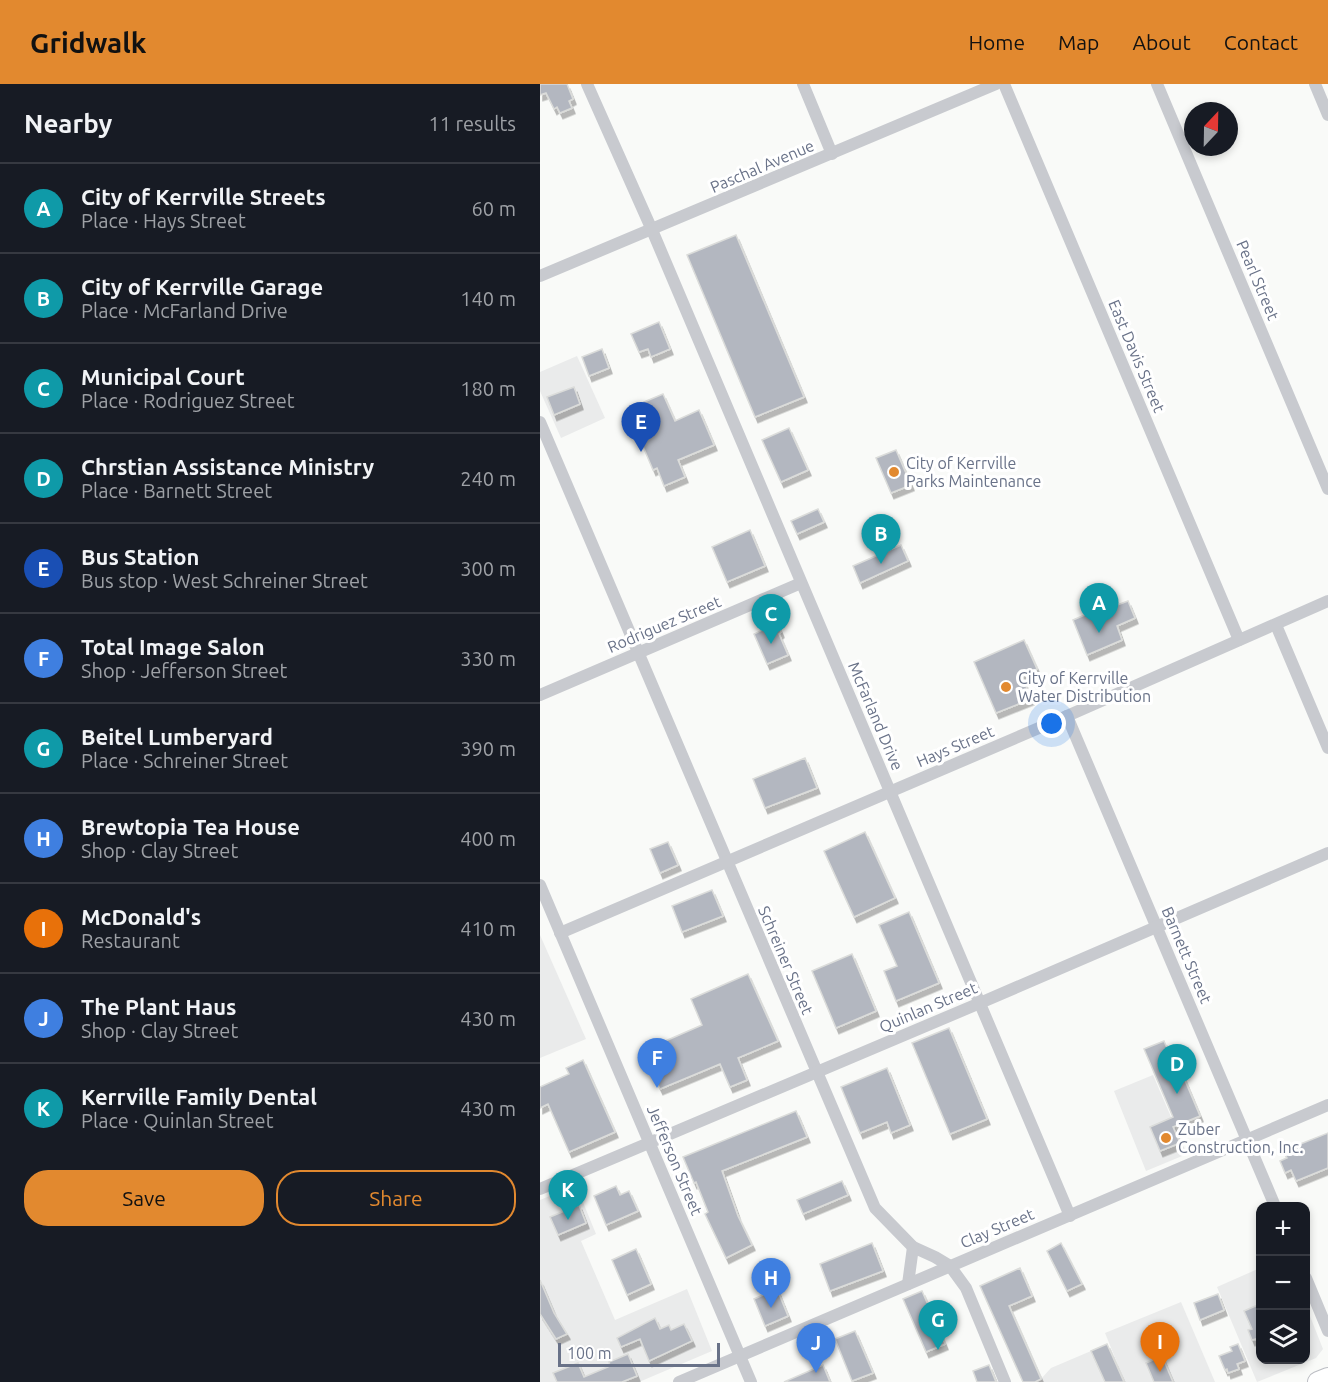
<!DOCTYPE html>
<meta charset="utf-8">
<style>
body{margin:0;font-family:Ubuntu,sans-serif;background:#242831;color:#f1f3f6}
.controls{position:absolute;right:18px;bottom:18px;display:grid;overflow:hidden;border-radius:12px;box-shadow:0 3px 9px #0003}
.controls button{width:54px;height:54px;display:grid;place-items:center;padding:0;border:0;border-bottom:2px solid #363941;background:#171b24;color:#f1f3f6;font:30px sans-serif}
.compass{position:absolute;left:644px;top:18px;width:54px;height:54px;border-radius:50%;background:#171b24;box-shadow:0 3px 9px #0003;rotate:22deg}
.scale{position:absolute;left:18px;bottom:15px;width:162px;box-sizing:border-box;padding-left:6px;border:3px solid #697288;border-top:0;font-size:16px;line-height:21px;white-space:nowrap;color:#697288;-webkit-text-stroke:4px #fff;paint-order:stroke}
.you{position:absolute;left:512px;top:640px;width:21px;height:21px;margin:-15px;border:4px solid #fff;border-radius:50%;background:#1a73e8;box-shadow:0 0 0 9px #1a73e833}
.badge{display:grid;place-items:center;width:39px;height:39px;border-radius:50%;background:#e2892f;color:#fff;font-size:20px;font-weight:700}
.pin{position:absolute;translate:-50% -50px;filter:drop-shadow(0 2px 3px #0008)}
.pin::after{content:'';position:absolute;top:32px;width:21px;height:18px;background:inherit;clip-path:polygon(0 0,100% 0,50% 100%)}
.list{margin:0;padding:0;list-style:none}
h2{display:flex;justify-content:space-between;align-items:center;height:78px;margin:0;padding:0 24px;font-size:26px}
h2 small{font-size:20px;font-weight:400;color:#9ea1a6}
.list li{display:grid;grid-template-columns:39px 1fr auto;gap:18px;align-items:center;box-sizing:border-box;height:90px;padding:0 24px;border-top:2px solid #363941}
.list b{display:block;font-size:22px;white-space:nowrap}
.list p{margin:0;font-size:20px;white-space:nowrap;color:#9ea1a6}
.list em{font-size:20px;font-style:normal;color:#9ea1a6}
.actions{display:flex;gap:12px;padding:18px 24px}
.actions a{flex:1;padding:14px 0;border:2px solid #e2892f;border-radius:24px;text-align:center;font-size:21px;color:#e2892f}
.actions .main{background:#e2892f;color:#111}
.icon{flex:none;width:33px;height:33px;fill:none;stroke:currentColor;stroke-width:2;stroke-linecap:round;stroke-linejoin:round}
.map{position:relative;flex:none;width:788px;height:1298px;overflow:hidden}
header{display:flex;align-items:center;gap:36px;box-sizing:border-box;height:84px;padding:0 30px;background:#e2892f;color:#111}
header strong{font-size:28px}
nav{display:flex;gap:33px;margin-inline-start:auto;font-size:21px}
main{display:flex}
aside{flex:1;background:#171b24}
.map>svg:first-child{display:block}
.built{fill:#eaebeb}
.building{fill:#b3b7c0;stroke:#dbdcda;stroke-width:1.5;filter:url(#shadow)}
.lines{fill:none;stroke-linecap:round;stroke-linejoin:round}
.primary-casing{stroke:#bbbdc3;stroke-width:22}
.minor{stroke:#c8cacf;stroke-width:12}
.primary{stroke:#fff;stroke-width:20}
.poi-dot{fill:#e2892f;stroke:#fff;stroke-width:2}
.labels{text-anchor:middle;stroke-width:6;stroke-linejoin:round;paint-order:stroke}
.street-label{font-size:16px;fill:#697288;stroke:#fff}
.poi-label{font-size:16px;fill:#697288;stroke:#fff;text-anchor:start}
</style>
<header>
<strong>Gridwalk</strong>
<nav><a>Home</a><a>Map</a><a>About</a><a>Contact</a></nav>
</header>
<main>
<aside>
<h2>Nearby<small>11 results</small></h2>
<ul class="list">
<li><span class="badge" style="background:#0f9aa8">A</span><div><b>City of Kerrville Streets</b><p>Place · Hays Street</p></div><em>60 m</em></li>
<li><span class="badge" style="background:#0f9aa8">B</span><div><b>City of Kerrville Garage</b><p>Place · McFarland Drive</p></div><em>140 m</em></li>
<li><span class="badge" style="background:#0f9aa8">C</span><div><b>Municipal Court</b><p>Place · Rodriguez Street</p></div><em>180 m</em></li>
<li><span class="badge" style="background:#0f9aa8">D</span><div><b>Chrstian Assistance Ministry</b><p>Place · Barnett Street</p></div><em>240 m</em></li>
<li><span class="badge" style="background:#1a4fb4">E</span><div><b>Bus Station</b><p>Bus stop · West Schreiner Street</p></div><em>300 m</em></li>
<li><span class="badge" style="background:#3f7fe0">F</span><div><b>Total Image Salon</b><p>Shop · Jefferson Street</p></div><em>330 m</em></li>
<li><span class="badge" style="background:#0f9aa8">G</span><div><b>Beitel Lumberyard</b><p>Place · Schreiner Street</p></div><em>390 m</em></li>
<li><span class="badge" style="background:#3f7fe0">H</span><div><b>Brewtopia Tea House</b><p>Shop · Clay Street</p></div><em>400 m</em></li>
<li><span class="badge" style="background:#e8710a">I</span><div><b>McDonald's</b><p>Restaurant</p></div><em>410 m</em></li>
<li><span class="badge" style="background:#3f7fe0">J</span><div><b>The Plant Haus</b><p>Shop · Clay Street</p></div><em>430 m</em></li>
<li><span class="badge" style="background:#0f9aa8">K</span><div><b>Kerrville Family Dental</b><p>Place · Quinlan Street</p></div><em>430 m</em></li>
</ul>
<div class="actions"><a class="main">Save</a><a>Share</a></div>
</aside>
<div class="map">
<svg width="788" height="1298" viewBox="0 0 788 1298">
<defs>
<filter id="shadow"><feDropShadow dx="3" dy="5.5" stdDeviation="0" flood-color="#0004"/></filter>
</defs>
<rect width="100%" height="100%" fill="#f9faf8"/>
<!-- built -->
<g class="built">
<polygon points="37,272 65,334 21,354 0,307 0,288"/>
<polygon points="0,851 46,955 0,974"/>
<polygon points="613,991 647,1070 606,1087 574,1007"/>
<polygon points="36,1101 56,1150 41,1157 75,1236 147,1205 172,1267 99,1298 0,1298 0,1116"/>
<polygon points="720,1184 720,1276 766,1276 766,1222 783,1265 776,1274 717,1298 677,1203"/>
<polygon points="641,1218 675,1298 585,1298 565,1249"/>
<polygon points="551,1267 565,1298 495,1298 501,1295 511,1284"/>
</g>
<!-- building -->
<g class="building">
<polygon points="0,0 27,0 33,15 29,17 32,24 20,29 17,23 14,25 6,9 0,11"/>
<polygon points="196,151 264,313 215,333 147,171"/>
<polygon points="119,238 130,265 111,273 108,265 99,268 91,250"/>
<polygon points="62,265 69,284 49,292 42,273"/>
<polygon points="34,303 40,320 14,331 7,313"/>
<polygon points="123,310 135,337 159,326 174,361 138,376 145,393 124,402 117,384 113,386 96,346 113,339 104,318"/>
<polygon points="249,344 268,386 241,398 222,356"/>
<polygon points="356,366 371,401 351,409 336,374"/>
<polygon points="278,425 284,438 257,450 251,437"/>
<polygon points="210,446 225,482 187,498 172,463"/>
<polygon points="361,461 368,477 320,499 313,482"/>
<polygon points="588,517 595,534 577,542 582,556 547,571 533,536 568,521 569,524"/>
<polygon points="237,539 241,548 239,550 248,571 227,580 214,550"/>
<polygon points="484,556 497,585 482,592 491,615 456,629 434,578"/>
<polygon points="265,674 277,704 225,724 213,695"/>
<polygon points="325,748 355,814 314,833 284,767"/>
<polygon points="128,758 138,781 120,789 110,765"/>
<polygon points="172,806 183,832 142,848 132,822"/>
<polygon points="369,828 399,899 356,917 344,887 357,882 339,841"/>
<polygon points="312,870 336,927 296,944 272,887"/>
<polygon points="208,890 238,957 198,974 207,996 190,1003 180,980 120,1005 111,986 122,981 114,962 162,941 151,915"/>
<polygon points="409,944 447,1035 410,1050 372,959"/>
<polygon points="624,957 637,988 641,987 660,1032 633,1043 640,1059 620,1067 610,1043 633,1033 604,965"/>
<polygon points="43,976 75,1048 29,1068 8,1020 0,1024 0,1003 29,990 26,984"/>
<polygon points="347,984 370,1041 351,1049 347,1038 320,1049 301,1003"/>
<polygon points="256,1027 267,1053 182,1087 198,1132 212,1161 186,1174 165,1130 168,1128 156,1098 154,1099 143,1073"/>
<polygon points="788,1049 788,1084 756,1097 751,1086 745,1089 740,1077 747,1074 743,1067"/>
<polygon points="302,1097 308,1111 263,1130 257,1116"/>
<polygon points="76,1102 80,1111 89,1107 98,1127 66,1141 54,1112"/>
<polygon points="39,1121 46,1139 18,1151 10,1133"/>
<polygon points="332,1159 343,1187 290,1207 280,1180"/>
<polygon points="521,1159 542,1200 527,1207 507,1167"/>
<polygon points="96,1165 111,1200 87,1211 72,1176"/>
<polygon points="480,1184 492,1212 469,1222 501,1295 495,1298 483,1298 440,1202"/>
<polygon points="0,1196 14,1229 27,1250 16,1255 0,1230"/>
<polygon points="237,1205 248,1232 225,1242 214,1215"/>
<polygon points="382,1207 405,1260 386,1268 363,1215"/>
<polygon points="678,1210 684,1226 660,1236 654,1219"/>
<polygon points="720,1220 720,1265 716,1255 712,1256 708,1246 712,1245 704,1227"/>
<polygon points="115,1234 120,1245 129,1241 131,1246 144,1240 152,1257 109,1277 100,1255 81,1263 77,1254"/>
<polygon points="315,1247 333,1289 312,1297 295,1255"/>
<polygon points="567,1260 584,1298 565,1298 551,1267"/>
<polygon points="698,1260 705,1277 697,1280 699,1285 688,1289 687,1285 685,1286 679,1272 692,1267 690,1263"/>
<polygon points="88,1270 97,1292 82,1298 17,1298 13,1289 38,1279 44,1293 70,1282 69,1278"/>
<polygon points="622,1272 633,1298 614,1298 606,1279"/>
<polygon points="283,1281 290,1298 244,1298"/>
<polygon points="449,1281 456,1298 437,1298 433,1287"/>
</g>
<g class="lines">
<defs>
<polyline id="primary" points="778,1298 788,1294"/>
</defs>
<!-- primary casing -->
<use href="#primary" class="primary-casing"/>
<!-- minor -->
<g class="minor">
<polyline points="47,0 112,146 530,1132"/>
<polyline points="263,0 292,70"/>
<polyline points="464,0 699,556"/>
<polyline points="617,0 788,405"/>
<polyline points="775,0 788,31"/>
<polyline points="0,192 456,0"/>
<polyline points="0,338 335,1124 373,1163 395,1173 410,1182 426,1204 465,1298"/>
<polyline points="736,541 788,664"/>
<polyline points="0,611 261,499"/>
<polyline points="527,632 735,1122"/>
<polyline points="0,801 211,1298"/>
<polyline points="20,849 527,632 788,517"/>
<polyline points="0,1105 440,919 788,769"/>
<polyline points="766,1194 788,1247"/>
<polyline points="368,1200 373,1163"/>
<polyline points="139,1298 788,1021"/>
</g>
<!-- primary -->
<use href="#primary" class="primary"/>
</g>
<!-- markers -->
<g class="poi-dot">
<circle cx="354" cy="388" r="6"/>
<circle cx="466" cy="603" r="6"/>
<circle cx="626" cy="1054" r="6"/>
</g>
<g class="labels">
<!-- street labels -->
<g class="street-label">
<text transform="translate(222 82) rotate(-23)" y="6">Paschal Avenue</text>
<text transform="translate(718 196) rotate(67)" y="6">Pearl Street</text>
<text transform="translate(597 272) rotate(67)" y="6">East Davis Street</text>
<text transform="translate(124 540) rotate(-23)" y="6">Rodriguez Street</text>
<text transform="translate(336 632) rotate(67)" y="6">McFarland Drive</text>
<text transform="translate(415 662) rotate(-23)" y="6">Hays Street</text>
<text transform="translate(647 871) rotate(67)" y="6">Barnett Street</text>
<text transform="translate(246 876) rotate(67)" y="6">Schreiner Street</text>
<text transform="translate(388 923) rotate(-23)" y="6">Quinlan Street</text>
<text transform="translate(135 1076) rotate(67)" y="6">Jefferson Street</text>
<text transform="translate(457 1144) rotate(-23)" y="6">Clay Street</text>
</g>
<!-- poi labels -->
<g class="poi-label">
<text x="366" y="385">City of Kerrville<tspan x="366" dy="18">Parks Maintenance</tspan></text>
<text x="478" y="600">City of Kerrville<tspan x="478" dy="18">Water Distribution</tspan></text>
<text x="638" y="1051">Zuber<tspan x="638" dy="18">Construction, Inc.</tspan></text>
</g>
</g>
</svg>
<div class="controls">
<button>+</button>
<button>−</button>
<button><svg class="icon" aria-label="layers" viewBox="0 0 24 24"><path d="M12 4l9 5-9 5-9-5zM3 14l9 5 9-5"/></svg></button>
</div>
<svg class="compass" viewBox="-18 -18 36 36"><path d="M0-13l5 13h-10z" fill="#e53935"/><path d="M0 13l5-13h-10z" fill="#9ea1a6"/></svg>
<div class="scale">100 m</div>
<div class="you"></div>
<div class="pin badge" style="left:559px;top:549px;background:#0f9aa8">A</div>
<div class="pin badge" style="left:341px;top:480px;background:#0f9aa8">B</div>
<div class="pin badge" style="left:231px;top:560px;background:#0f9aa8">C</div>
<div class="pin badge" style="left:637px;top:1010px;background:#0f9aa8">D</div>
<div class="pin badge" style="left:101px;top:368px;background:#1a4fb4">E</div>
<div class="pin badge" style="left:117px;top:1004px;background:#3f7fe0">F</div>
<div class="pin badge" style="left:398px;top:1266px;background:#0f9aa8">G</div>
<div class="pin badge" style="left:231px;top:1224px;background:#3f7fe0">H</div>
<div class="pin badge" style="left:620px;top:1288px;background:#e8710a">I</div>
<div class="pin badge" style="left:276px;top:1289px;background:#3f7fe0">J</div>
<div class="pin badge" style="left:28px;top:1136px;background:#0f9aa8">K</div>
</div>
</main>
